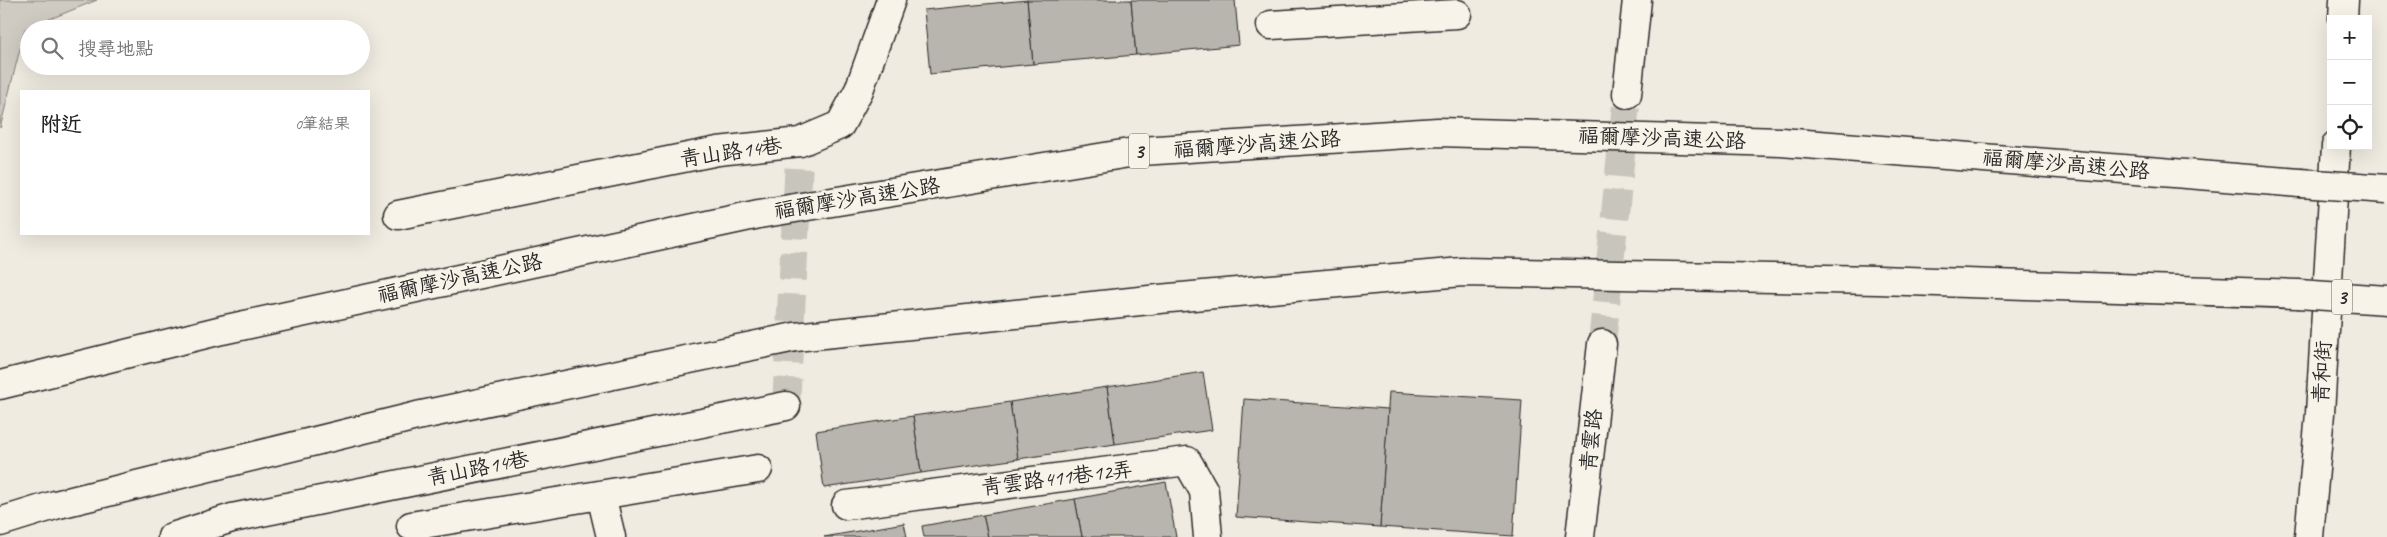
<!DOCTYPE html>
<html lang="zh-TW">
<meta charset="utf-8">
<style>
body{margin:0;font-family:Caveat,"LXGW WenKai TC",sans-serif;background:#f6f6f6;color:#222}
.controls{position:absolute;right:15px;top:15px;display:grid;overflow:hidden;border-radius:0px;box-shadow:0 5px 20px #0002}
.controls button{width:45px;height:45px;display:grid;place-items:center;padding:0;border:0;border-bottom:1px solid #e0e0e0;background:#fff;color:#222;font:25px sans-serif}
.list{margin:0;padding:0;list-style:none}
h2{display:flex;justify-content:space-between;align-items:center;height:65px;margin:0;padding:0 20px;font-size:21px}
h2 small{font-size:16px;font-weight:400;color:#767676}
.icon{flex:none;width:28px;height:28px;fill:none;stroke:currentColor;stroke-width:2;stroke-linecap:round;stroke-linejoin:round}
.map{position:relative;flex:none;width:2387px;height:537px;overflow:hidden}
.search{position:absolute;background:#fff;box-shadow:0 5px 20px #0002;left:20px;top:20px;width:350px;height:55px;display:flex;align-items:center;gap:12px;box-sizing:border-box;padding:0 18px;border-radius:28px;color:#767676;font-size:19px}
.panel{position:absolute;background:#fff;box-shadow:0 5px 20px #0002;left:20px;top:90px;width:350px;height:145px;border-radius:0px}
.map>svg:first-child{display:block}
.green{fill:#cfcbc2;stroke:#7d7b76}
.building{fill:#b8b5ae;stroke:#2b2b2b}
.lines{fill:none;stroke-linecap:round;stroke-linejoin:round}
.minor-tunnel{stroke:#c8c5bc;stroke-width:28;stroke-dasharray:28 14;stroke-linecap:butt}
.minor-casing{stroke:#2b2b2b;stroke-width:31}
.highway-casing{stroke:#2b2b2b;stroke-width:31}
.minor{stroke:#f7f3e8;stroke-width:28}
.highway{stroke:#f7f3e8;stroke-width:28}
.highway-bridge-casing{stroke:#2b2b2b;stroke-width:31;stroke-linecap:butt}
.highway-bridge{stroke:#f7f3e8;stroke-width:28}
.labels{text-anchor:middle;stroke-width:5;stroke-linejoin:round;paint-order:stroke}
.shield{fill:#f7f3e8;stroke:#686764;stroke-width:1}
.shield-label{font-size:20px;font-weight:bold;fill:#2b2b2b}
.street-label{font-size:21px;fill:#2b2b2b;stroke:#f7f3e8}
</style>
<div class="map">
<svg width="2387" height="537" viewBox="0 0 2387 537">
<rect width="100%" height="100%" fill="#efebe0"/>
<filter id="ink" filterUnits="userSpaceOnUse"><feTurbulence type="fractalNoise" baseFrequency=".02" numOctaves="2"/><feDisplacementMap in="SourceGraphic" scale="10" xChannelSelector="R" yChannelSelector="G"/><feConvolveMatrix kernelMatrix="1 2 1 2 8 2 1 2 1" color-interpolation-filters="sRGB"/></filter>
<g filter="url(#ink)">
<!-- green -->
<polygon class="green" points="0,0 97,0 25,29 0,128"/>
<!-- building -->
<g class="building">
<polygon points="1027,0 1131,0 1136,55 1033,64"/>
<polygon points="1027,0 1033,64 930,74 924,10"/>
<polygon points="1131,0 1235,0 1239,45 1136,55"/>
<polygon points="1203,372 1212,430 1115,444 1107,387"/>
<polygon points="1107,387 1115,444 1018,459 1010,402"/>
<polygon points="1389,392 1522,400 1513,536 1380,527"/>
<polygon points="1244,399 1388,409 1380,527 1236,517"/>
<polygon points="1010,402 1018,459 921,473 913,416"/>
<polygon points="913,416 921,473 824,488 816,431"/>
<polygon points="1166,482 1176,537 1082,537 1075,499"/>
<polygon points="1075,499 1082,537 988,537 983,515"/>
<polygon points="983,515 988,537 924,537 922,526"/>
<polygon points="904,523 907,537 824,537"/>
</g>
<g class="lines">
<!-- minor-tunnel -->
<g class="minor-tunnel">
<polyline points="1602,344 1627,94"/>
<polyline points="786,406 800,142"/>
</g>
<defs>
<g id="minor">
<polyline points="2343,19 2344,0"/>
<polyline points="1271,25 1457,14"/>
<polyline points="1627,94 1637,0"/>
<polyline points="398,215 718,151 800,142 840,125 859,90 891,0"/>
<polyline points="601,495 611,537"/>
<polyline points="846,505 1187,461 1204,491 1208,537"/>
<polyline points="411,526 758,469"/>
<polyline points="172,537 232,518 786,406"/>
<polyline points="1580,537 1602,344"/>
<polyline points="2309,537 2320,413 2336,146"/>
</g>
<g id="highway">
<polyline points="0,385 222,330 759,214 1141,151 1438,132 1781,142 2300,183"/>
<polyline points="0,522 55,505 417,416 795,337 1159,299 1462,272 1878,280 2298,294"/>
</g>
</defs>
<!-- minor casing -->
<use href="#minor" class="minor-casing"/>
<!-- highway casing -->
<use href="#highway" class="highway-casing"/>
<!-- minor -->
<use href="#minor" class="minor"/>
<!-- highway -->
<use href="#highway" class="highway"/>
<defs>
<g id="highway-bridge">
<polyline points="2300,183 2387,189"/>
<polyline points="2298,294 2387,300"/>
</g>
</defs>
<!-- highway-bridge casing -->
<use href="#highway-bridge" class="highway-bridge-casing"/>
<!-- highway-bridge -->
<use href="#highway-bridge" class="highway-bridge"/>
</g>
</g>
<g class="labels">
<!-- shield labels -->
<g class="shield">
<rect x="1129" y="133.5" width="20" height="35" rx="4"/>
<rect x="2332" y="279.5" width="20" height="35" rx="4"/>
</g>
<g class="shield-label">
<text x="1139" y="158">3</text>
<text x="2342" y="304">3</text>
</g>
<!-- street labels -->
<g class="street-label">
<text transform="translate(1662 138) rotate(2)" y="7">福爾摩沙高速公路</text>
<text transform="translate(1257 144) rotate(-4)" y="7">福爾摩沙高速公路</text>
<text transform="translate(731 152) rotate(-8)" y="7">青山路14巷</text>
<text transform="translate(2066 164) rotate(5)" y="7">福爾摩沙高速公路</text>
<text transform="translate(857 198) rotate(-9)" y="7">福爾摩沙高速公路</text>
<text transform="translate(460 278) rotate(-12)" y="7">福爾摩沙高速公路</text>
<text transform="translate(2322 372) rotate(-87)" y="7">青和街</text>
<text transform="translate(1591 440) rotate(-84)" y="7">青雲路</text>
<text transform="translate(478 468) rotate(-11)" y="7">青山路14巷</text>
<text transform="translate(1057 478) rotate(-7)" y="7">青雲路411巷12弄</text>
</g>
</g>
</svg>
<div class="controls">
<button>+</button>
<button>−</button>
<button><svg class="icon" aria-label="locate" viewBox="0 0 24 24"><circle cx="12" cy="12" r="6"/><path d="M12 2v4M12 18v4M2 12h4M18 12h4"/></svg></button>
</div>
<div class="search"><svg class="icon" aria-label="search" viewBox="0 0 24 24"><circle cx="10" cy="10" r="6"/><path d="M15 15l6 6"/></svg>搜尋地點</div>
<section class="panel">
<h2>附近<small>0筆結果</small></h2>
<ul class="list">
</ul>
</section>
</div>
